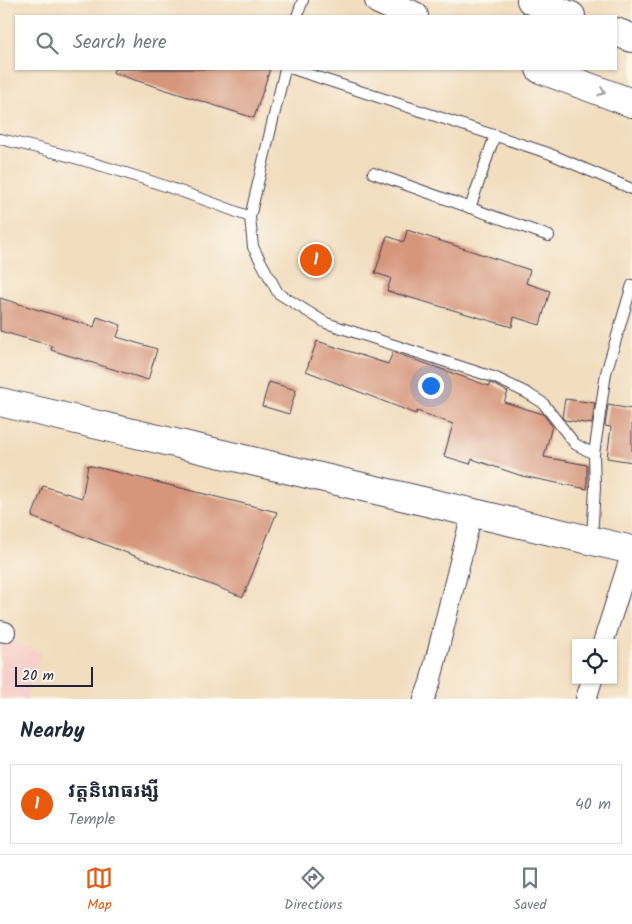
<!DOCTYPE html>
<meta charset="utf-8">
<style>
body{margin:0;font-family:Kalam,"Noto Sans Khmer",sans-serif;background:#f6f6f7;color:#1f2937}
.controls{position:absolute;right:15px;bottom:15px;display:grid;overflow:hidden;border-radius:0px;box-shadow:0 1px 4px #0004}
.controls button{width:45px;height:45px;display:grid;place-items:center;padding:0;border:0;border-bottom:1px solid #e0e1e3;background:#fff;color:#1f2937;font:25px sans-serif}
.scale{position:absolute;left:15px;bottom:12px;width:78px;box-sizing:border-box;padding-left:5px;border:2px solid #22223b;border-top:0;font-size:14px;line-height:18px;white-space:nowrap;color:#22223b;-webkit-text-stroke:4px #fbf7ec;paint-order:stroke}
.you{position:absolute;left:430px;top:385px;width:18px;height:18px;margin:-12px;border:4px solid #fff;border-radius:50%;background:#1a73e8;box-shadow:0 0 0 8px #1a73e833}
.badge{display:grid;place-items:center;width:32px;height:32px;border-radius:50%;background:#ea580c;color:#fff;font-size:16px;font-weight:700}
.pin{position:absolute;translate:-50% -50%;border:2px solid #fff;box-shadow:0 1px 5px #0006}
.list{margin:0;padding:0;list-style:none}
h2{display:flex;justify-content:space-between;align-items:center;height:65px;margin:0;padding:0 20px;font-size:21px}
h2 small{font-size:16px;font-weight:400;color:#747a83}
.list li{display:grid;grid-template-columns:32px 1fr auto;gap:15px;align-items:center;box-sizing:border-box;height:80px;margin:0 10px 10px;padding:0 10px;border:1px solid #e0e1e3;border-radius:0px}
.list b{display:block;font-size:19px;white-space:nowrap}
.list p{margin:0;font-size:16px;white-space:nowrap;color:#747a83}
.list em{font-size:16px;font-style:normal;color:#747a83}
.icon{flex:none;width:28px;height:28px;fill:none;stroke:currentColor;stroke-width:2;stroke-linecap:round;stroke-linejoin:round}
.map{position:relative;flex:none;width:632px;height:699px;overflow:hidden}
.search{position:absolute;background:#fff;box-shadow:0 1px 4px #0004;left:15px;right:15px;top:15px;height:55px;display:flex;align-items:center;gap:12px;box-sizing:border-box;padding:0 18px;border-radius:0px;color:#747a83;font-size:19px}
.sheet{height:155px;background:#fff}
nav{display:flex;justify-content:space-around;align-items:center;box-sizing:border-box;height:70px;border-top:1px solid #e0e1e3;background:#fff;font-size:14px;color:#747a83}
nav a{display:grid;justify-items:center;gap:2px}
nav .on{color:#ea580c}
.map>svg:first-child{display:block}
.built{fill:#f7d0cb}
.building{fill:#d6967b}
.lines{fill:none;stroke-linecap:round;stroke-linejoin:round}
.lane-casing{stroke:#413e4f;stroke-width:12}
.street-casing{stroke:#413e4f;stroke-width:22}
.secondary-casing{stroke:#413e4f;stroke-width:30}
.highway-casing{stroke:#413e4f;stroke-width:30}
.lane{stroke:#fff;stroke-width:10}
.street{stroke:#fff;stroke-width:20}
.secondary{stroke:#fff;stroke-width:28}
.highway{stroke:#fff;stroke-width:28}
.oneway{stroke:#9c9ca7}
</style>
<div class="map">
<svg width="632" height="699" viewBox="0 0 632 699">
<rect width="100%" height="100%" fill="#fbf7ec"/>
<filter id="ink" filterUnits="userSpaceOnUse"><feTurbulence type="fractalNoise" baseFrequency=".02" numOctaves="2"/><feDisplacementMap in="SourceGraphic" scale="10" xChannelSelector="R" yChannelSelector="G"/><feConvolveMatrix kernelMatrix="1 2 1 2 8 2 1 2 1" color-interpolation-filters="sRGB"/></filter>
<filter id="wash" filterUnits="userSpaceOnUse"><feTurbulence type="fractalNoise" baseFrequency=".0096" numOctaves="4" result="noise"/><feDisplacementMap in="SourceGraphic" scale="20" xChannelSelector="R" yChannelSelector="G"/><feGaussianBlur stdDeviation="1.12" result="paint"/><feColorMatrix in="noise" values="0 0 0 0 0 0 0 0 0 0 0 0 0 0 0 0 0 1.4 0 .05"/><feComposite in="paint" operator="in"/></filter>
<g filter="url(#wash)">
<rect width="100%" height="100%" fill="#f2ddbe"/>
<!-- built -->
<polygon class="built" points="0,638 41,653 26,699 0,699"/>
<g id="blocks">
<!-- building -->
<g class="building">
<polygon points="114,69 270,69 254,118 113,73"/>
<polygon points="407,230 530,270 526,283 550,291 540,325 514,317 512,327 387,291 391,278 375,273 387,236 404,242"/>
<polygon points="0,298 94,327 97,317 121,325 117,337 157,349 148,380 51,350 52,346 0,331"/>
<polygon points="317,341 388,364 393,352 489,386 490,383 493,384 508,392 504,402 543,414 552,426 544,457 587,465 587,489 522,476 472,459 470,464 444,456 453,424 417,411 416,414 306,371"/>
<polygon points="269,382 296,390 289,414 262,406"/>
<polygon points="565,399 595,403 592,424 565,420 562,417"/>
<polygon points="608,405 632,409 632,462 607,458 611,427 605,426"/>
<polygon points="88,465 277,512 243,597 32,517 43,486 82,498"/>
</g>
</g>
</g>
<g filter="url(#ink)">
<use href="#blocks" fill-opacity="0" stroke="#413e4f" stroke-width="1"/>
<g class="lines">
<defs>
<g id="lane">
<polyline points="297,16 303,0"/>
<polyline points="293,69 548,153 632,189"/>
<path d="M0,139C85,158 168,185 250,217L253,247L278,293L326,323L496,378L527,393L543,403L575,444L594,454L595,488L592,538"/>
<polyline points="373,173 549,236"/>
<polyline points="470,208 495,135"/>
<polyline points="250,217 285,69"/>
<polyline points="594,454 606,373 632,285"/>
</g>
<g id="street">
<polyline points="0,631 5,632"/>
<polyline points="603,643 632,552"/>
<polyline points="424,699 430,683 472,513"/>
<polyline points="586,699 592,680"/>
</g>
<polyline id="secondary" points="0,402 632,550"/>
<g id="highway">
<polyline points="379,0 414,16"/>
<polyline points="531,0 571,16"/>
<polyline points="616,32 632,38"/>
<polyline points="540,69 632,103"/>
</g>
</defs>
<!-- lane casing -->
<use href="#lane" class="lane-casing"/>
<!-- street casing -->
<use href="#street" class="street-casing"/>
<!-- secondary casing -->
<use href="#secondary" class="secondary-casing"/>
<!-- highway casing -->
<use href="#highway" class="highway-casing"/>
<!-- lane -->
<use href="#lane" class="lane"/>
<!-- street -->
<use href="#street" class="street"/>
<!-- secondary -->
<use href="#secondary" class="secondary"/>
<!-- highway -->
<use href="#highway" class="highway"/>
</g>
<!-- one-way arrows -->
<defs><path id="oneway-chevron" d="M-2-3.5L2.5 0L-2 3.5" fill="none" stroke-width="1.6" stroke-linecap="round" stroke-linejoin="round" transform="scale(1.25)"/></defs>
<use class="oneway" href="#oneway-chevron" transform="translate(602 92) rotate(20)"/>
</g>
</svg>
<div class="controls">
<button><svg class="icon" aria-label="locate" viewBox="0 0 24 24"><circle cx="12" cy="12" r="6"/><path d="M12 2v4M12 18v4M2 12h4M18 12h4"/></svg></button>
</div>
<div class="scale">20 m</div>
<div class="you"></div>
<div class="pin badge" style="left:316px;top:260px">1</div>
<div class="search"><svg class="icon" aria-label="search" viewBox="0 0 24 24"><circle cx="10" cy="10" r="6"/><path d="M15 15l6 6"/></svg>Search here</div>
</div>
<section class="sheet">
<h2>Nearby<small></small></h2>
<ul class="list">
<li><span class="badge">1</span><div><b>វត្តនិរោធរង្សី</b><p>Temple</p></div><em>40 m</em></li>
</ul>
</section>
<nav>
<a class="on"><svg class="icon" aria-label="map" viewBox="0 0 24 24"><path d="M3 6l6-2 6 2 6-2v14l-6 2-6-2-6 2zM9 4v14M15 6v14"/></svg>Map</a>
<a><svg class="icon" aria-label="directions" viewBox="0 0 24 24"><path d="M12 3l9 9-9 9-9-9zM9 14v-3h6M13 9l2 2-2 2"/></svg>Directions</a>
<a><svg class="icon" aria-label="saved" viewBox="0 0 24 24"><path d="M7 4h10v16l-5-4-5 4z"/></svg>Saved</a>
</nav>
